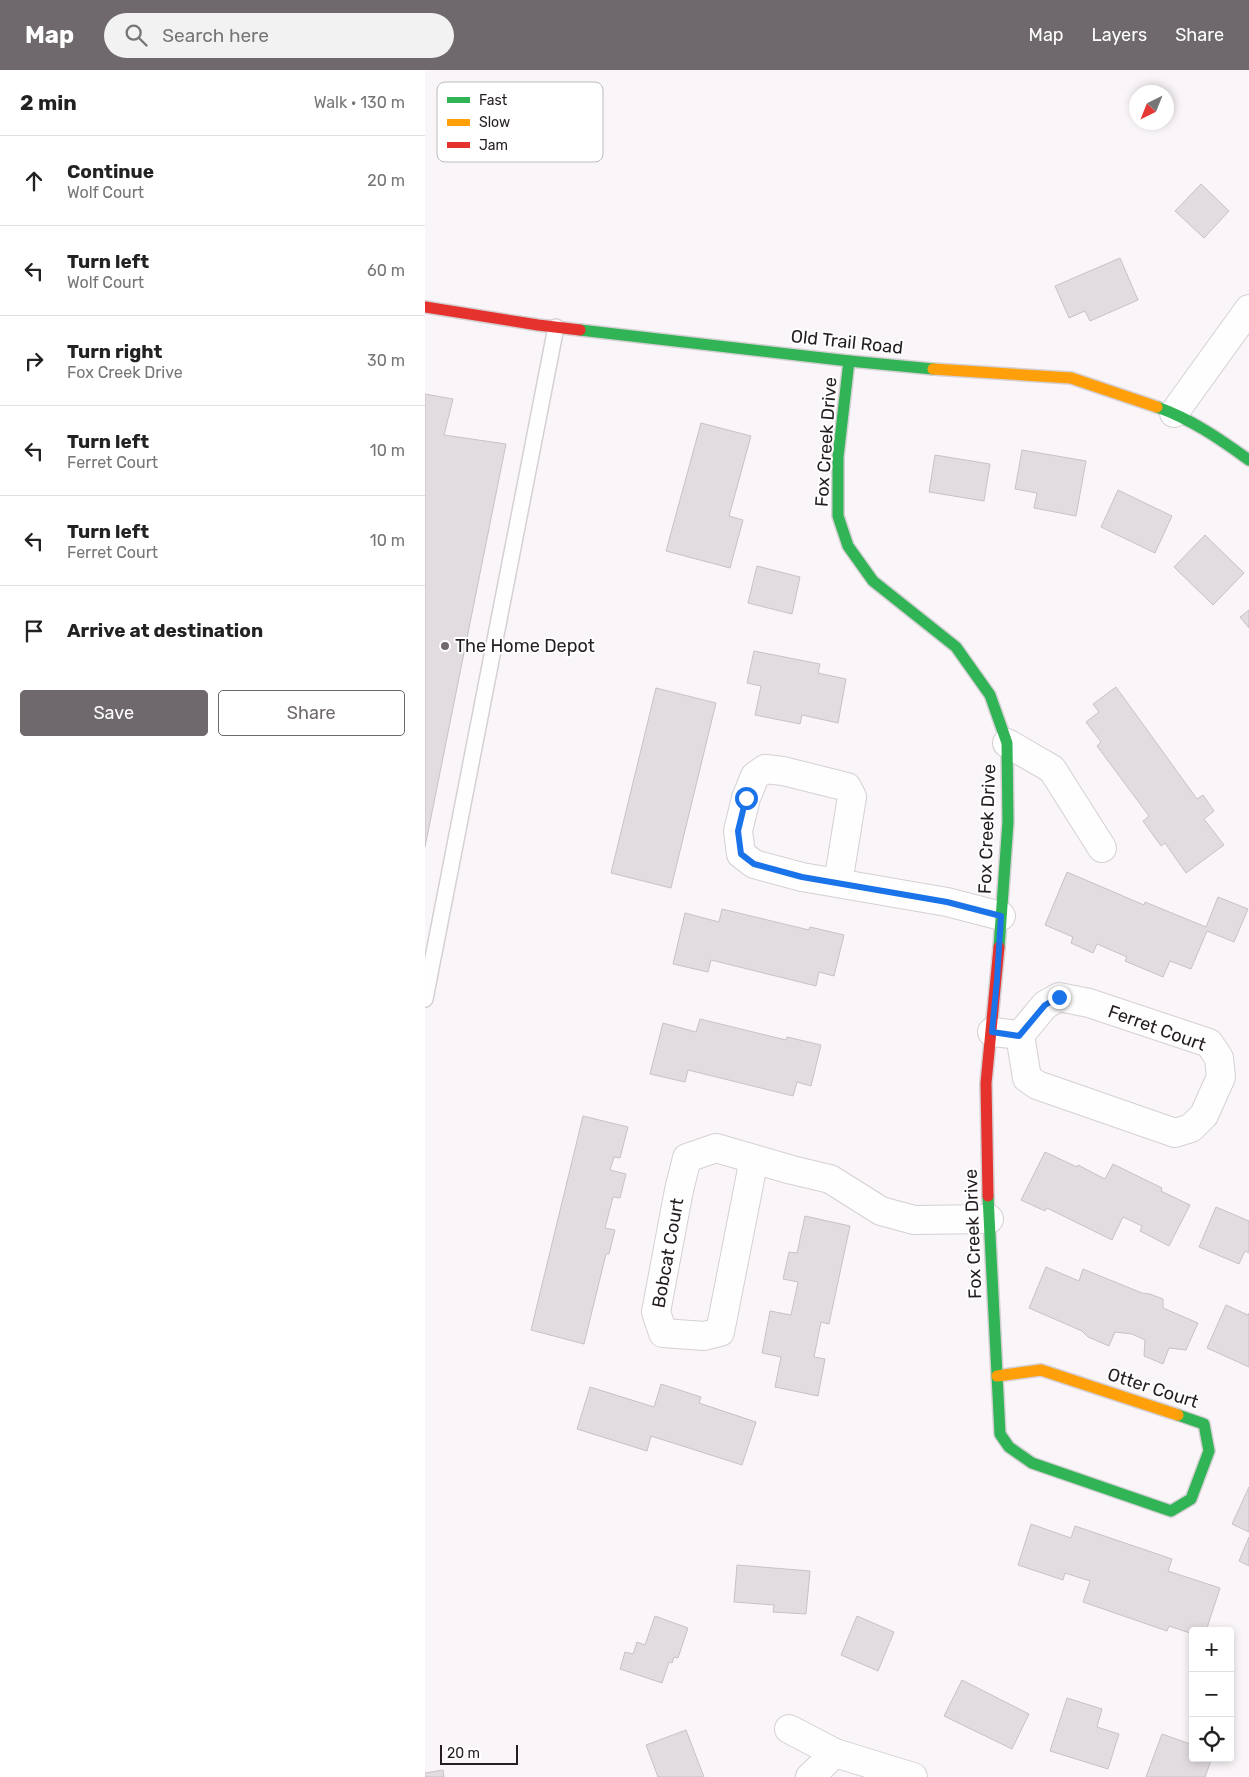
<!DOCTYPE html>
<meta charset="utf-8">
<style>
body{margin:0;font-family:Rubik,sans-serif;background:#f2f2f2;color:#222}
.controls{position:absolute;right:15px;bottom:15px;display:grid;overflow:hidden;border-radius:5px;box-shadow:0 2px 8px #0003}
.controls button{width:45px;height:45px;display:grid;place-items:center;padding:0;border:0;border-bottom:1px solid #e0e0e0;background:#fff;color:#222;font:25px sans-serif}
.compass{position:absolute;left:704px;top:15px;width:45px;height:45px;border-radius:50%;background:#fff;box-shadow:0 2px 8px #0003;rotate:223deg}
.scale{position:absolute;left:15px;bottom:12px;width:78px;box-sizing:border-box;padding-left:5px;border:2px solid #241d22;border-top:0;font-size:14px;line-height:18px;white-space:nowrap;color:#241d22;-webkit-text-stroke:4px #fff;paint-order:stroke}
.stop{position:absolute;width:15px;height:15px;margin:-11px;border:4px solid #1a73e8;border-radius:50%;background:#fff}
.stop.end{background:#1a73e8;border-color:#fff;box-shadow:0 1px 5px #0008}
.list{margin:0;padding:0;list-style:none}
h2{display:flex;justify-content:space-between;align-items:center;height:65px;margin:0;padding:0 20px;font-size:21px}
h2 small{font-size:16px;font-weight:400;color:#767676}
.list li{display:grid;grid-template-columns:32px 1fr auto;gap:15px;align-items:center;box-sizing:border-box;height:90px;padding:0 20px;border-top:1px solid #e0e0e0}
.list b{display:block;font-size:19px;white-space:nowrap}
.list p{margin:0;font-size:16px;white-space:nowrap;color:#767676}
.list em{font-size:16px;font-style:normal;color:#767676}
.actions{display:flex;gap:10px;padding:15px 20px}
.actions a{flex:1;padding:11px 0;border:1px solid #6f696d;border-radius:5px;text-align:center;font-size:18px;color:#6f696d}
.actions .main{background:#6f696d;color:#fff}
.icon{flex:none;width:28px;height:28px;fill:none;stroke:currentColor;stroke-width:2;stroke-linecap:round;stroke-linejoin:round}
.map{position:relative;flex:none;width:824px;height:1707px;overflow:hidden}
header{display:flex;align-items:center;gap:30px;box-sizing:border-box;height:70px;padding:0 25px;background:#6f696d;color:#fff}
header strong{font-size:24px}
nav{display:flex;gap:28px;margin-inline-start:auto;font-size:18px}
.search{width:350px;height:45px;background:#f2f2f2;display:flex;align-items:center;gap:12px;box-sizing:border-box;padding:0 18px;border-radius:28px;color:#767676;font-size:19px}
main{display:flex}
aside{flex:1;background:#fff}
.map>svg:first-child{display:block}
.building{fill:#e2dce0;stroke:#c7c2c5}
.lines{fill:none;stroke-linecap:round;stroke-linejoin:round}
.lane-casing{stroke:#d5d0d3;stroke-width:18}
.street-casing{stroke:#d5d0d3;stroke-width:30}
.fast-casing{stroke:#d5d0d3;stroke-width:14}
.slow-casing{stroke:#d5d0d3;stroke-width:14}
.jam-casing{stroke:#d5d0d3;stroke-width:14}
.lane{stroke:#fefefe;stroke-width:15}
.street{stroke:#fefefe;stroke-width:28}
.fast{stroke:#30b455;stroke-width:11}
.slow{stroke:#ff9f0a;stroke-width:11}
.jam{stroke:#e5322d;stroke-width:11}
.route{stroke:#1a73e8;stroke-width:6}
.poi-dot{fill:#6f696d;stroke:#fff;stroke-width:2}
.labels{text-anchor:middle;stroke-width:4;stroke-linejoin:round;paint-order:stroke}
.street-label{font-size:18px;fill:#241d22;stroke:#fff}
.poi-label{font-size:18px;fill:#241d22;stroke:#fff;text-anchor:start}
.key{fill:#fff;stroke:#bdbbbd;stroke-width:1}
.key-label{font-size:14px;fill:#241d22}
</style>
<header>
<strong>Map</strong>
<div class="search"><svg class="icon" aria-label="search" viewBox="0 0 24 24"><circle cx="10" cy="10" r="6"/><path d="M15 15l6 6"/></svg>Search here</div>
<nav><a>Map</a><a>Layers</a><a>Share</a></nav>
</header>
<main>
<aside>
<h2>2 min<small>Walk · 130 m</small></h2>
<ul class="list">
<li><svg class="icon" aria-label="ahead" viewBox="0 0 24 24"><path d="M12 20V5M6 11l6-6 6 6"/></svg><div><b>Continue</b><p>Wolf Court</p></div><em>20 m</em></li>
<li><svg class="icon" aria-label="left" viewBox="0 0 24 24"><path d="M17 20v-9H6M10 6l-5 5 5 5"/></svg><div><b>Turn left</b><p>Wolf Court</p></div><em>60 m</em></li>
<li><svg class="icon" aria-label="right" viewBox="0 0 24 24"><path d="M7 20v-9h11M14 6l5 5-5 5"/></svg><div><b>Turn right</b><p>Fox Creek Drive</p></div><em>30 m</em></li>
<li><svg class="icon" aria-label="left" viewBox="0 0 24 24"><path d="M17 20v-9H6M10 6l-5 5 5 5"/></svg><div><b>Turn left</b><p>Ferret Court</p></div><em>10 m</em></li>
<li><svg class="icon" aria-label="left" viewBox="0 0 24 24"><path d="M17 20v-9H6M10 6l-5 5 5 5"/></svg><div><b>Turn left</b><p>Ferret Court</p></div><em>10 m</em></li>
<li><svg class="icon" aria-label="arrive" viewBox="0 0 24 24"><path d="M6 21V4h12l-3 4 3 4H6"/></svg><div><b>Arrive at destination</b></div></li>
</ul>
<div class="actions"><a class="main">Save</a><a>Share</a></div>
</aside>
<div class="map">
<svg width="824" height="1707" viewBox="0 0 824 1707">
<rect width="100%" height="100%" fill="#faf5f8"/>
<!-- building -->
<g class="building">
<polygon points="776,114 804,141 779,168 750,141"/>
<polygon points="695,188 713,230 665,251 660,241 644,248 630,216"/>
<polygon points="0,324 28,329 19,365 81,374 0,777"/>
<polygon points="276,353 326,366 304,446 318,450 305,498 241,481"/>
<polygon points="597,380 661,391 651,446 609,438 612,423 590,419"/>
<polygon points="510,385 565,394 559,431 504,422"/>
<polygon points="693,420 747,446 730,483 676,457"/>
<polygon points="780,465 819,503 788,535 749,497"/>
<polygon points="332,496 375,507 367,544 323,533"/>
<polygon points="824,540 824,558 815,547"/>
<polygon points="329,581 395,594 393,603 421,609 413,653 377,645 375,654 330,645 336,616 322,613"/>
<polygon points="691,617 772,729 778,725 789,741 779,749 799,775 761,803 740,773 736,776 718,751 724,746 672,676 676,672 661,652 674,642 668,634"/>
<polygon points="231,618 291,633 246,818 186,803"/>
<polygon points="642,802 719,835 720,832 781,857 793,827 823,839 809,872 782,861 766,899 745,891 738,907 700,891 702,887 672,874 668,883 646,873 648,867 620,855"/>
<polygon points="297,839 384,860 385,857 419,865 409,906 394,902 391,916 286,890 283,902 248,894 260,843 294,852"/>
<polygon points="275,949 361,970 362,967 396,975 386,1016 372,1012 368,1026 263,1000 260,1012 225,1004 238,953 271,962"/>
<polygon points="158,1046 203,1057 195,1088 189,1087 185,1100 201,1104 195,1128 188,1127 180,1158 190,1160 184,1184 181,1184 159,1274 106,1260"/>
<polygon points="620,1082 652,1097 653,1095 680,1109 688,1094 737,1118 736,1121 765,1135 744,1176 715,1161 717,1156 698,1147 687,1170 622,1138 620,1141 596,1130"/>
<polygon points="791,1137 824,1151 824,1183 820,1181 814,1194 774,1177"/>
<polygon points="380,1146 425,1156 404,1254 396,1252 389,1287 400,1289 393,1326 350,1317 356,1287 337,1283 345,1241 366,1245 373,1212 358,1209 364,1182 372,1183"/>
<polygon points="621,1197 654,1211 658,1199 717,1223 725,1224 738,1229 738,1238 773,1253 761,1280 744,1278 738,1294 719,1286 720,1270 707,1264 690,1262 684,1276 663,1267 657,1261 604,1238"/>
<polygon points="801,1235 823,1245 824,1243 824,1297 782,1278"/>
<polygon points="236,1314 276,1327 274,1333 331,1352 317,1395 226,1366 222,1381 152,1359 165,1317 229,1337"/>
<polygon points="824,1417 824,1462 807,1454"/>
<polygon points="606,1454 646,1468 650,1456 747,1489 743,1501 795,1518 781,1561 768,1561 768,1564 744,1556 742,1561 658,1532 665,1511 640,1503 638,1510 593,1495"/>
<polygon points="824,1467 824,1496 814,1491"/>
<polygon points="312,1495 385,1501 381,1544 348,1542 349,1535 309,1532"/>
<polygon points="230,1546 263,1558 253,1588 249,1587 247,1593 244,1592 237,1613 195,1599 200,1582 208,1584 212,1572 220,1575"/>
<polygon points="432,1546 469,1562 453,1601 416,1585"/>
<polygon points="537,1610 604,1644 587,1679 519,1646"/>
<polygon points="642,1628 677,1639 672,1657 694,1664 683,1699 625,1681"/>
<polygon points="261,1660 279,1707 233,1707 221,1675"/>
<polygon points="737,1664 768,1675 768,1688 787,1688 780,1707 721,1707"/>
<polygon points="18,1700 19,1707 0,1707 0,1703"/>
</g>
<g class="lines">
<defs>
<polyline id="lane" points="0,929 131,257"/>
<g id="street">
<polyline points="749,343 824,239"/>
<polyline points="582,673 627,699 677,778"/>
<polyline points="413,813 427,727 422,717 358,701 340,699 330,706 321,728 313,761 316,784 329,794 377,807 522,832 576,846"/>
<polyline points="567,962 595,965 620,935 634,927 664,933 784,973 794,988 796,1007 779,1045 766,1058 750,1063 612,1015 602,1008 595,965"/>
<polyline points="329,1089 295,1262 279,1266 238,1263 231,1242 254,1120 262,1088 291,1078 367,1100 405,1109 456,1141 489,1150 564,1149"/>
<polyline points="364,1659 410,1683 488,1707"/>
<polyline points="385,1707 410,1683"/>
</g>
<g id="fast">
<polyline points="155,260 424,291 508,299"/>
<polyline points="424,291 413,387 413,446 423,476 448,511 531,577 565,625 582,673 583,752 574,877"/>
<path d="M732,337C766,349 795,369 824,390"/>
<polyline points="563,1126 575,1364 584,1377 607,1393 746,1441 766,1429 784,1381 779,1354 753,1345"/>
</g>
<g id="slow">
<polyline points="508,299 646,308 732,337"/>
<polyline points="572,1306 616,1300 753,1345"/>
</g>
<g id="jam">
<polyline points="0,237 113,255 155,260"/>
<polyline points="563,1126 561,1013 574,877"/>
</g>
</defs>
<!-- lane casing -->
<use href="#lane" class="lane-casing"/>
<!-- street casing -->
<use href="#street" class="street-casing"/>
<!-- fast casing -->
<use href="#fast" class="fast-casing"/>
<!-- slow casing -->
<use href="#slow" class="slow-casing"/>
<!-- jam casing -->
<use href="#jam" class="jam-casing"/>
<!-- lane -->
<use href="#lane" class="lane"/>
<!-- street -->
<use href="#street" class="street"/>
<!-- fast -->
<use href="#fast" class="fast"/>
<!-- slow -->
<use href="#slow" class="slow"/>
<!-- jam -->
<use href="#jam" class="jam"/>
</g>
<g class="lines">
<!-- route -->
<polyline class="route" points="321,728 313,761 316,784 329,794 377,807 522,832 576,846 572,910 567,962 594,966 620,935 634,927"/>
</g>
<!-- markers -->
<circle class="poi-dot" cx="20" cy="576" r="5"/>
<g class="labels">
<!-- street labels -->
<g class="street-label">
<text transform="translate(422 272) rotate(6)" y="6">Old Trail Road</text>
<text transform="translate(401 372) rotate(-86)" y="6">Fox Creek Drive</text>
<text transform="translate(562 759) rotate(-88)" y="6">Fox Creek Drive</text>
<text transform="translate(732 958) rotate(20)" y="6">Ferret Court</text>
<text transform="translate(548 1164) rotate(-92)" y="6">Fox Creek Drive</text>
<text transform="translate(243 1183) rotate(-80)" y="6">Bobcat Court</text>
<text transform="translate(728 1318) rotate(18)" y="6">Otter Court</text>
</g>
<!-- poi labels -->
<g class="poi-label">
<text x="30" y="582">The Home Depot</text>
</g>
</g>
<!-- legend -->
<rect x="12" y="12" width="166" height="80" rx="8" class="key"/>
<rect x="22" y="27" width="23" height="6" fill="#30b455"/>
<rect x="22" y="49" width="23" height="7" fill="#ff9f0a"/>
<rect x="22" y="72" width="23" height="6" fill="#e5322d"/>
<g class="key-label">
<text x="54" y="35">Fast</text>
<text x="54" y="57">Slow</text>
<text x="54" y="80">Jam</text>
</g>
</svg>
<div class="controls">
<button>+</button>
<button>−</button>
<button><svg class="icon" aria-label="locate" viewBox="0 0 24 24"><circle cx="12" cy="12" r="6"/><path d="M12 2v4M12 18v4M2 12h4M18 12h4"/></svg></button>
</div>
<svg class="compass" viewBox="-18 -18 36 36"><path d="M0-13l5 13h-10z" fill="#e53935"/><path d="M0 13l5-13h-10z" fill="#767676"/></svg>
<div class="scale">20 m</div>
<div class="stop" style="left:321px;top:728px"></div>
<div class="stop end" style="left:634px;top:927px"></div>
</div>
</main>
